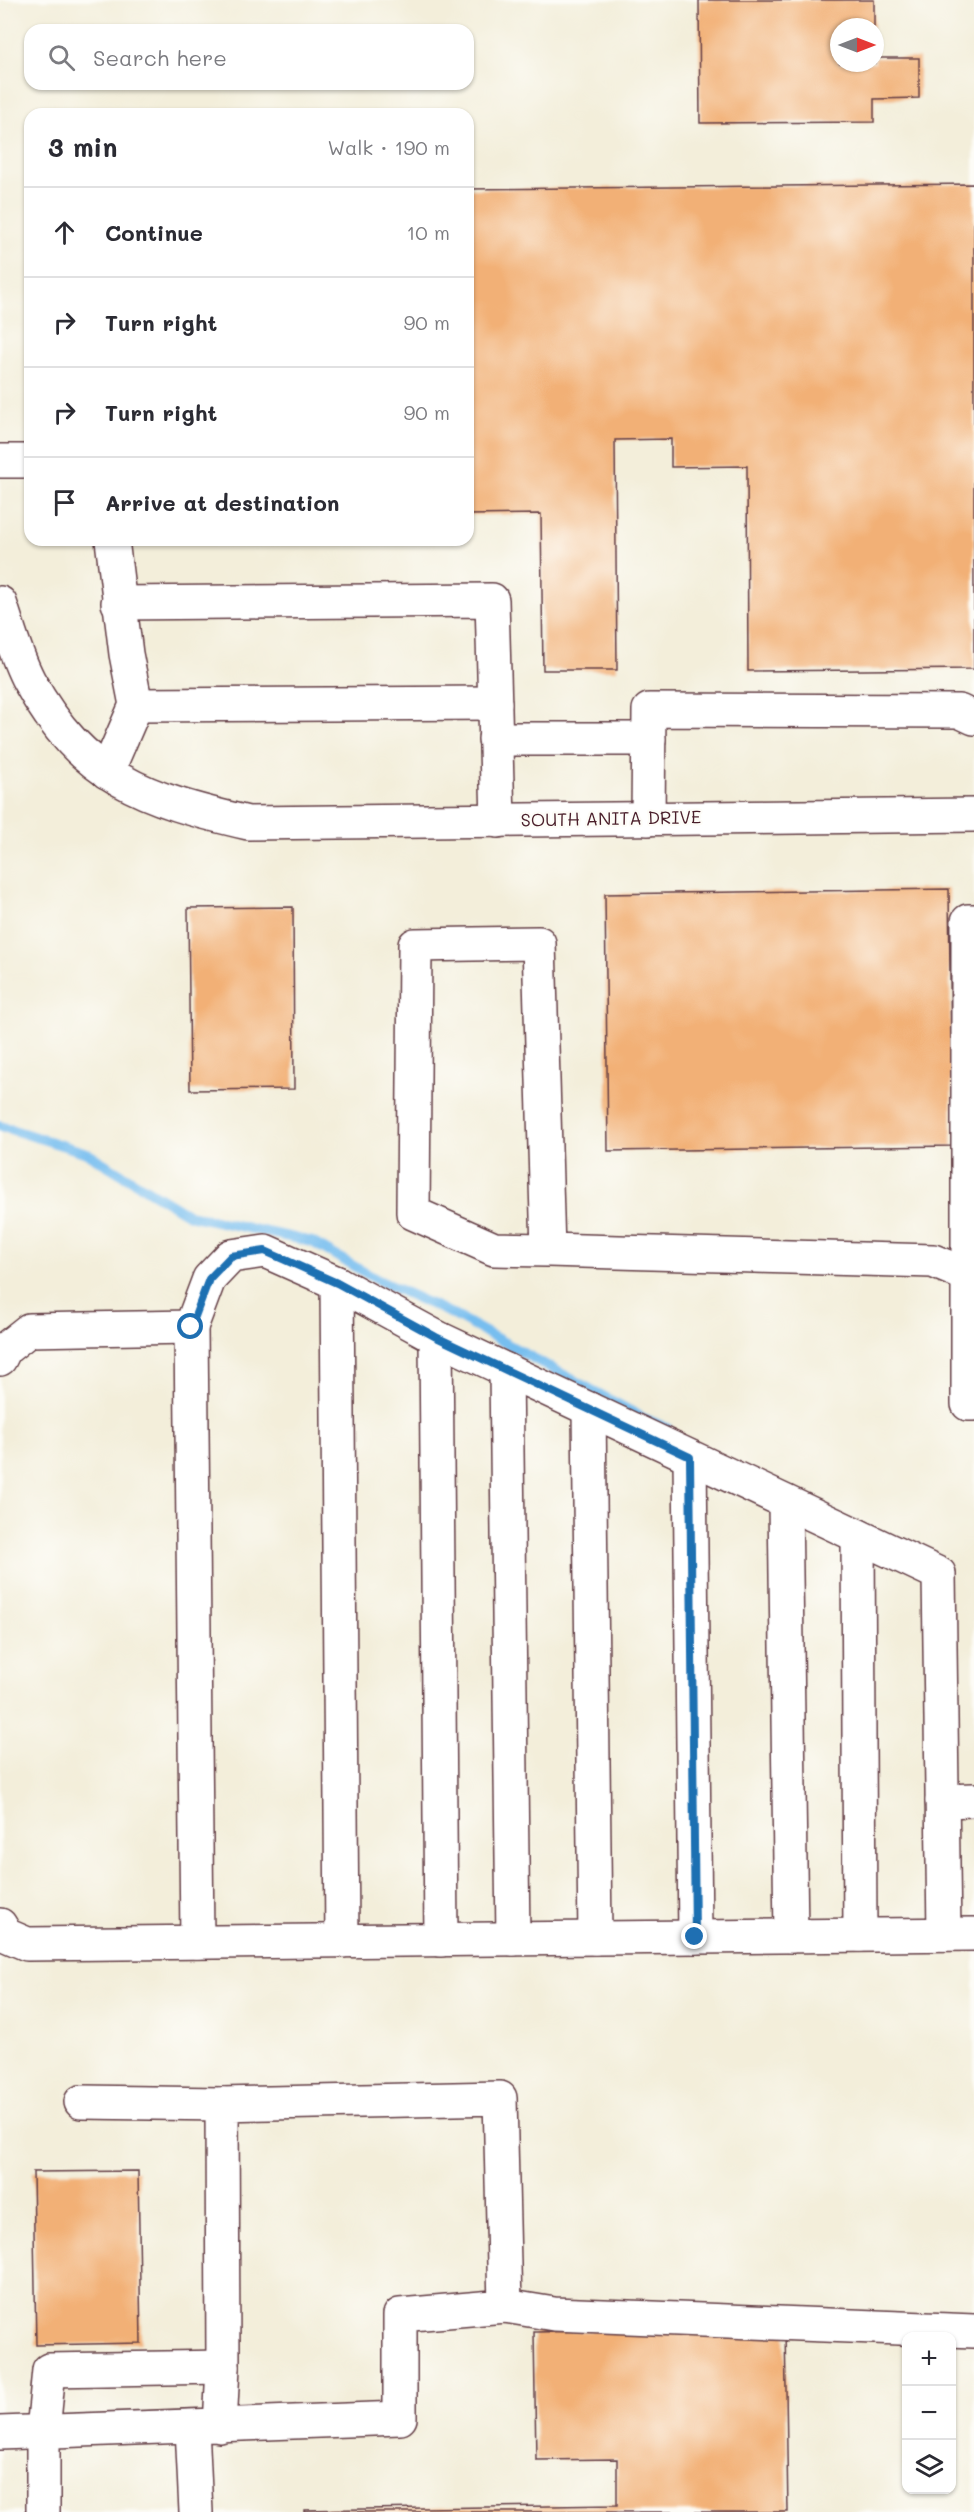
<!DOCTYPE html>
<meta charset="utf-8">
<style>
body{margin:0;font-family:Mali,sans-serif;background:#f7f7f7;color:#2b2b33}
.controls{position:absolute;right:18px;bottom:18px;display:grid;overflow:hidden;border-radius:12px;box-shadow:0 2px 4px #0004}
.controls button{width:54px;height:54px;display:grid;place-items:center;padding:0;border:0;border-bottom:2px solid #e1e1e2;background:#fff;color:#2b2b33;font:30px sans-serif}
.compass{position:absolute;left:830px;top:18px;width:54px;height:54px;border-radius:50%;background:#fff;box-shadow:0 2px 4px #0004;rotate:90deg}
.stop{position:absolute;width:18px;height:18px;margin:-14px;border:4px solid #1f6fb2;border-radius:50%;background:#fff}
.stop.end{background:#1f6fb2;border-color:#fff;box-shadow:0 2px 6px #0008}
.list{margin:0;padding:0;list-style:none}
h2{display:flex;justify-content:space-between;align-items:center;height:78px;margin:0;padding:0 24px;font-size:26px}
h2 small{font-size:20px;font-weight:400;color:#7c7c81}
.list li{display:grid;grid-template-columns:39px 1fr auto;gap:18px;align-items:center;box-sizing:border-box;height:90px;padding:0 24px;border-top:2px solid #e1e1e2}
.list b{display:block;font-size:22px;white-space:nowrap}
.list em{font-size:20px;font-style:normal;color:#7c7c81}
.icon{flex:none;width:33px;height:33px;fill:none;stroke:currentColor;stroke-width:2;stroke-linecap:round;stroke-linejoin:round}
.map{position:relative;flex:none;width:974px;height:2512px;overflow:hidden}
.search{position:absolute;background:#fff;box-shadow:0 2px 4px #0004;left:24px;top:24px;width:450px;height:66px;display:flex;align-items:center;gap:15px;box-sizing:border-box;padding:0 21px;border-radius:18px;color:#7c7c81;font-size:22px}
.panel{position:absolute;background:#fff;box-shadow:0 2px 4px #0004;left:24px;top:108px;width:450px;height:438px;border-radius:18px}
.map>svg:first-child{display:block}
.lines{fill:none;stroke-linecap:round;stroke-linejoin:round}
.stream{stroke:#77beef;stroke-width:10}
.building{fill:#f2b076}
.minor-casing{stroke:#633e45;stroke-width:36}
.minor{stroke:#fff;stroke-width:33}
.route{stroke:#1f6fb2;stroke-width:8}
.labels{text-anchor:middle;stroke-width:4.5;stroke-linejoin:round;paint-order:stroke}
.street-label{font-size:18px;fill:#4a1f2b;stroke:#fdfcf7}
</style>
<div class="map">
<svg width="974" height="2512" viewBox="0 0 974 2512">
<rect width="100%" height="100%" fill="#fdfcf7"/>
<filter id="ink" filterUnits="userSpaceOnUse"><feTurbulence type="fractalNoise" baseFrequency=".0167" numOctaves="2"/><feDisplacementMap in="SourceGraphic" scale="12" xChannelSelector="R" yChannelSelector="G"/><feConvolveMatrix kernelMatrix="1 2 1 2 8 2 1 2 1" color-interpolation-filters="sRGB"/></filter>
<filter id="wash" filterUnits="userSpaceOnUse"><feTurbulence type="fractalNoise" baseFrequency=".008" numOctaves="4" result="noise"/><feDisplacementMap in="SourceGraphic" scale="24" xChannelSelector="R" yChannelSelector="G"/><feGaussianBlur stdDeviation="1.35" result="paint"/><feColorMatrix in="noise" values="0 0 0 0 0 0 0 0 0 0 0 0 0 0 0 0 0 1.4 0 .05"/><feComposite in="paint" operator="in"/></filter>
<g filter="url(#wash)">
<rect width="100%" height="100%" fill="#f3eeda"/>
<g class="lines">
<!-- stream -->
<polyline class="stream" points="0,1126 87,1153 189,1215 312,1242 378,1280 452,1314 641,1417 667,1428"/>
</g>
<g id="blocks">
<!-- building -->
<g class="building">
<polygon points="699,0 874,0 874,27 839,27 839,63 875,63 875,58 919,58 919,98 874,99 874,122 700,123"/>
<polygon points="974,184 974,669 748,671 747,466 671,467 671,439 615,440 617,670 543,670 541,514 468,515 468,189"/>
<polygon points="949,889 952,1146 608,1151 605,894"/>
<polygon points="293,907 294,1089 190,1090 188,908"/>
<polygon points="138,2171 141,2343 36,2345 33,2172"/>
<polygon points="785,2328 788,2512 304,2512 304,2510 617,2505 617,2459 536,2460 534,2332"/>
</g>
</g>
</g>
<g filter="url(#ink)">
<use href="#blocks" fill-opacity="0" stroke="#633e45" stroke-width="1.5"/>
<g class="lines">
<defs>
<g id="minor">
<polyline points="0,461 30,461"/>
<path d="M0,603C9,629 16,657 29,681C83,779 145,799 248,823L974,815"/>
<polyline points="118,603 492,600 498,821"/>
<polyline points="136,705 495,703"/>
<polyline points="495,739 649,739"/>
<polyline points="107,772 136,705 126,654 112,540"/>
<polyline points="648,819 649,710 959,711 974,718"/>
<polyline points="974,921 968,921 968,1404 974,1404"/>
<polyline points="548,1250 539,943 415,945 413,1213 494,1249 548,1250 933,1261 974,1278"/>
<polyline points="337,1283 342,1941"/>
<polyline points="191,1327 197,1942"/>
<polyline points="436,1337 441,1940"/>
<polyline points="0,1359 5,1349 29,1330 191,1327 209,1279 231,1256 265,1251 337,1283 436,1337 939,1574 944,1934"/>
<polyline points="506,1370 513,1939"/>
<polyline points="589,1409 595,1938"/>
<polyline points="690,1457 695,1937"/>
<polyline points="785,1502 791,1936"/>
<polyline points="858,1536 860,1935"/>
<polyline points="942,1801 974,1800"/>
<polyline points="0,1925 6,1935 27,1944 974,1934"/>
<polyline points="81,2102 222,2104"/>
<polyline points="505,2306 554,2314 974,2331"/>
<polyline points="192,2427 196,2512"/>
<polyline points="0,2433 400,2418 400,2315 505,2306 500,2098 222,2104 223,2367 220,2426"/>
<polyline points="43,2512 43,2431 49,2370 223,2367"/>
</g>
</defs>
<!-- minor casing -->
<use href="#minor" class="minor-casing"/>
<!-- minor -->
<use href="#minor" class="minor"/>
</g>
</g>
<g class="lines" filter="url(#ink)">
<!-- route -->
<polyline class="route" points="191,1327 209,1279 231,1256 265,1251 337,1283 436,1337 690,1457 695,1937"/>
</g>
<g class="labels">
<!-- street labels -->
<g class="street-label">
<text transform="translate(611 819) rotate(-1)" y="6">SOUTH ANITA DRIVE</text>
</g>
</g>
</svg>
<div class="controls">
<button>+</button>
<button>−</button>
<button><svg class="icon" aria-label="layers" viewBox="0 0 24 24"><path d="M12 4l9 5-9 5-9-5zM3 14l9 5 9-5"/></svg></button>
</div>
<svg class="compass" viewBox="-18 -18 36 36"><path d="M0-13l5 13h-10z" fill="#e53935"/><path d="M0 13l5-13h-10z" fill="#7c7c81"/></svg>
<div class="stop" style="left:191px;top:1327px"></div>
<div class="stop end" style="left:695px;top:1937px"></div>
<div class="search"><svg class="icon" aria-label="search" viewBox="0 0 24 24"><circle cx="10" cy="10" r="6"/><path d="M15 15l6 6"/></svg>Search here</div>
<section class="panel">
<h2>3 min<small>Walk · 190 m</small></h2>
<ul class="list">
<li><svg class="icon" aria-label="ahead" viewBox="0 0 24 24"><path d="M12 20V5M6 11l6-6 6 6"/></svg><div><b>Continue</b></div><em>10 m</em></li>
<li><svg class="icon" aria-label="right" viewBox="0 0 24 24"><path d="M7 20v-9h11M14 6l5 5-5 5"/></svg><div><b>Turn right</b></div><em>90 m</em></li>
<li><svg class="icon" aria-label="right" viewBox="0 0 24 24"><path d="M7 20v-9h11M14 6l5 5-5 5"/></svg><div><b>Turn right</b></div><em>90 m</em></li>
<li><svg class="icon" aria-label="arrive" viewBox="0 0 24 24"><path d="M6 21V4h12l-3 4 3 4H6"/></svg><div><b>Arrive at destination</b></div></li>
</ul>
</section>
</div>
